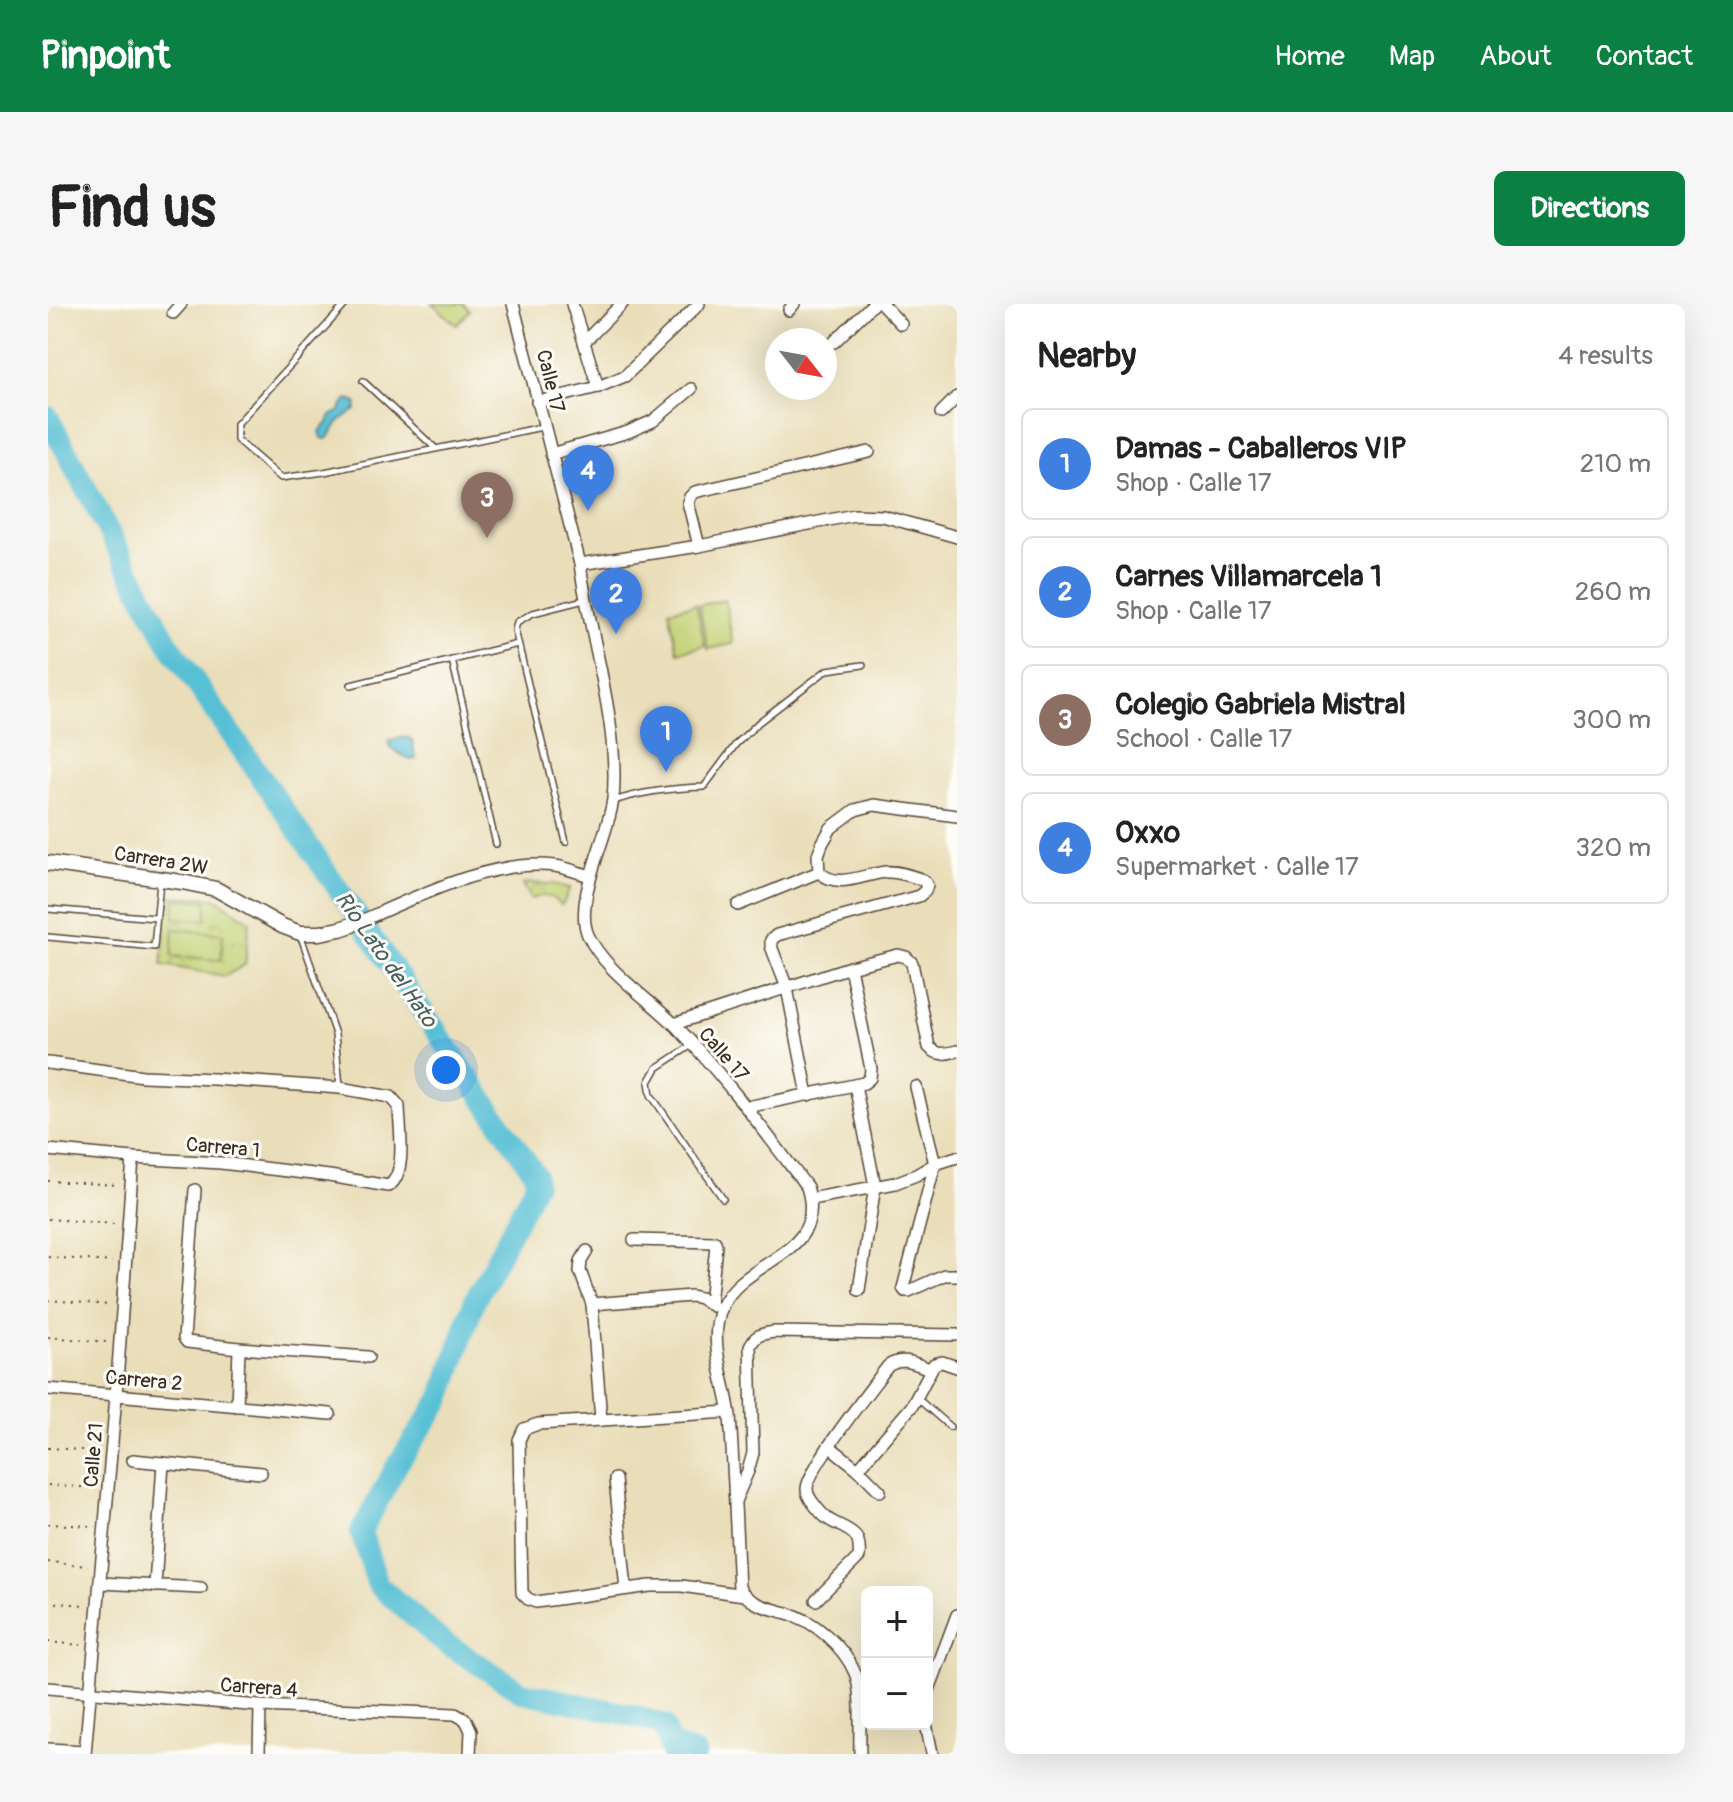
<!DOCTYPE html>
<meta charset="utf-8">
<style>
body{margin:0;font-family:Pangolin,sans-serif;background:#f6f6f6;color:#222}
.controls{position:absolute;right:24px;bottom:24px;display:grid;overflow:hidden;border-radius:12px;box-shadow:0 8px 32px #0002}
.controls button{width:72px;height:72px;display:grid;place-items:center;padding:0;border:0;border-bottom:2px solid #e0e0e0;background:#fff;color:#222;font:40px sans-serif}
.compass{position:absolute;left:717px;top:24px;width:72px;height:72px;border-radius:50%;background:#fff;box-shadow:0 8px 32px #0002;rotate:121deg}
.you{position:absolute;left:398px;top:766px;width:28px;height:28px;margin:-20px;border:6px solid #fff;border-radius:50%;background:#1a73e8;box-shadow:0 0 0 12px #1a73e833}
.badge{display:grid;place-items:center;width:52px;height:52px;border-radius:50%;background:#0b8043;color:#fff;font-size:26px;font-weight:700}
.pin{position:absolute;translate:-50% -66px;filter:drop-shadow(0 2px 4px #0008)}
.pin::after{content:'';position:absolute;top:42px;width:28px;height:24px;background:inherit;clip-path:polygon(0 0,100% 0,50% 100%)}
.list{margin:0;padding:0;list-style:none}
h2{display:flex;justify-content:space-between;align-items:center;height:104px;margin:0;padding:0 32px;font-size:34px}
h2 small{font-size:26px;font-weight:400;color:#767676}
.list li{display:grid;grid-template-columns:52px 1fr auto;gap:24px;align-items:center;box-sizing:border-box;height:112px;margin:0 16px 16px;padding:0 16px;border:2px solid #e0e0e0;border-radius:12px}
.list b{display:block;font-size:30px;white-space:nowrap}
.list p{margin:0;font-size:26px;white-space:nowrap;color:#767676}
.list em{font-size:26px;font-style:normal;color:#767676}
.map{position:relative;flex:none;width:909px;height:1450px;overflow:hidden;border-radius:12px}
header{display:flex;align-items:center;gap:48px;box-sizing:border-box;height:112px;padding:0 40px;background:#0b8043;color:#fff}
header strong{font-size:38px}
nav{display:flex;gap:44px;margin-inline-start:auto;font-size:28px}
.intro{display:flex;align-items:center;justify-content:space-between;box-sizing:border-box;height:192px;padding:0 48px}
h1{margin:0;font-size:56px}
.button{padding:20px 36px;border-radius:12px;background:#0b8043;color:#fff;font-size:28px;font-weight:700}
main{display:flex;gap:48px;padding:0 48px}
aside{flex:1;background:#fff;border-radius:12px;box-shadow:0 8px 32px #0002}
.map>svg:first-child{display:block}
.park{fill:url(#park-crowns);stroke:#7f7e49;stroke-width:2}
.pitch{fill:#c3d174;stroke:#7f7e49;stroke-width:2}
.water{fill:#58c0d5;stroke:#4a757a;stroke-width:2}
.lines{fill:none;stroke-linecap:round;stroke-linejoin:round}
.river{stroke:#58c0d5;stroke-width:22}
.service-casing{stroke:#554535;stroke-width:8}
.minor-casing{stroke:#554535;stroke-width:14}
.tertiary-casing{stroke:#554535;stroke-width:17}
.path{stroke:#554535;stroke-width:2;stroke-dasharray:2 6;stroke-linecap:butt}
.service{stroke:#fff;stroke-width:5}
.minor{stroke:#fff;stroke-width:11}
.tertiary{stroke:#fff;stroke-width:14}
.labels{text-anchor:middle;stroke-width:6;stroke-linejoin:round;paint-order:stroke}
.street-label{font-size:20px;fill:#3b2a1e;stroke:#fdfcf7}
.water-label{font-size:22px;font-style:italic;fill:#455e5e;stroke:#fdfcf7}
</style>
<header>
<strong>Pinpoint</strong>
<nav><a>Home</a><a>Map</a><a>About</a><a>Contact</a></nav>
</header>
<div class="intro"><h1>Find us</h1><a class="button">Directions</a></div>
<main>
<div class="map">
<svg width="909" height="1450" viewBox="0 0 909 1450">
<defs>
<pattern id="park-crowns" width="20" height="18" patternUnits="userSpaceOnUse" patternTransform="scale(2)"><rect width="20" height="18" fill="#c3d174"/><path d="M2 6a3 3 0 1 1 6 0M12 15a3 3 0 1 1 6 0" fill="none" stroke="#a8b464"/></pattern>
</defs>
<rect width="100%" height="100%" fill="#fdfcf7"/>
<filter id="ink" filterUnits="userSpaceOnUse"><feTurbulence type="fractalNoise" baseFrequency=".0125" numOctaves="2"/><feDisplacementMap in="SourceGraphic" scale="16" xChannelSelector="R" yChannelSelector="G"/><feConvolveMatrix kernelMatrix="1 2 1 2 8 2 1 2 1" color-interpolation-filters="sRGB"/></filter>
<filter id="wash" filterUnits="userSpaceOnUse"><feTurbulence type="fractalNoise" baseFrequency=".006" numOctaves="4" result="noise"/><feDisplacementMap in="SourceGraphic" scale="32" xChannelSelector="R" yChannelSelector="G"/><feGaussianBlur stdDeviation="1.8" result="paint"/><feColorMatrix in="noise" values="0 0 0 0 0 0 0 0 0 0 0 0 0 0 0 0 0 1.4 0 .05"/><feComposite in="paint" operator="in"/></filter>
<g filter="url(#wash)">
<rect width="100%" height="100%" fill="#eadeba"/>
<!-- park -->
<g class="park">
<path d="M484,579L505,580L522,584L515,600L513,601C502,591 497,590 483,595L475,580Z"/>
<polygon points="120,592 167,594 202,617 197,661 177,672 114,661"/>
</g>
<!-- pitch -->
<g class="pitch">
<polygon points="385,0 415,0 422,6 409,21"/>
<polygon points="677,296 685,340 660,345 651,301"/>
<polygon points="648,300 657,342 630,348 621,306"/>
<polygon points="127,595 159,597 158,616 126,614"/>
<polygon points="126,625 175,630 173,656 124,652"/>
</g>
<!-- water -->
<g class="water">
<polygon points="303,95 309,100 308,106 290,118 281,134 277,135 274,134 272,127 280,119 283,112 292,107 298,96"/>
<polygon points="358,433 364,436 368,455 362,456 343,444 341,436"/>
</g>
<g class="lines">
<!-- river -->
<g class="river">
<polyline points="0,113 119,337 487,870 488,879 426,998 393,1095 349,1161 313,1228 330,1281 391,1335 474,1388 587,1412 616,1421 624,1450"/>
<polyline points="621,1440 648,1450"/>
</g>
</g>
</g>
<g filter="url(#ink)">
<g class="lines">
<defs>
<g id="service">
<polyline points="298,0 189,120 189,136 233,174 276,168 494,123"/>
<polyline points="315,77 387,144"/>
<polyline points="404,356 448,540"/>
<polyline points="303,381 470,340"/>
<path d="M566,497C596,487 625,484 656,483L688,440L711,418L779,366L815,361"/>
<polyline points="518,538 467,326 469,318 485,309 536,296"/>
<polyline points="0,605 108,614"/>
<polyline points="252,630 287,730 292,782"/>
<polyline points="0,633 106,643 112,578"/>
<polyline points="644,741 609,764 601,778 603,791 675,895"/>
<polyline points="870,1095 902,1123"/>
</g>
<g id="minor">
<path d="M465,0L532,260C542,333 572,422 565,495C561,531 525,596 540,631C555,665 602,696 628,722C676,772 717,828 759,883C781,953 695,954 674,1003C659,1039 678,1076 682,1112C686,1169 688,1227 691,1284C702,1301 721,1304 739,1309C766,1316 796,1343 807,1369C815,1388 811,1428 812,1450"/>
<polyline points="524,0 550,83"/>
<polyline points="834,0 853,20"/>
<polyline points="741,6 746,0"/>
<polyline points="125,9 133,0"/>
<polyline points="536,38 574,0"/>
<polyline points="786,38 825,0"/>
<polyline points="489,98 550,83 577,72 651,0"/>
<polyline points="893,109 909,93"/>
<polyline points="503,150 580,128 605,117 643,85"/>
<polyline points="651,242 640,198 642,193 647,188 821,148"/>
<polyline points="532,260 651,242 806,211 835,212 909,233"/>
<polyline points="690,601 771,568"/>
<path d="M304,621C362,596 442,554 507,562C519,564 531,569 543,572"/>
<path d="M626,720L802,663L850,651L858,653L864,659L881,743C890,752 897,750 909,747"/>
<path d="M0,759L95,772L166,775L292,784L343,793L351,802C351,822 360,871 340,882L281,872L173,859L85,854L0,846"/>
<polyline points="807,781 827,882 811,986"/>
<polyline points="868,783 887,860 855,984 857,987 861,987 896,971 909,971"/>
<path d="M760,791L739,684L723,642V636L729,631L871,592L877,587L879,581L875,576C864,572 850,567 838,568C815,570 790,586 771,568L770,551L774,540L783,524L807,506L826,501L909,512"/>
<polyline points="699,803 816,779 822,774 823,765 802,663"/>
<polyline points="147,886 136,1034 139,1038 191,1044 320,1053"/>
<polyline points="763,895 847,879 868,871 887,860 909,853"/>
<polyline points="586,936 667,938 668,941 662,1000"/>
<polyline points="539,947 533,957 532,967 544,1000 553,1116"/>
<polyline points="544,1000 643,992 652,994 665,1002"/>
<polyline points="0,1085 282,1110"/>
<polyline points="189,1102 191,1044"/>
<polyline points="681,1108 490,1120 476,1125 471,1136 474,1289 480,1295 488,1298 602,1282 634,1282 696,1291"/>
<polyline points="781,1142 810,1165 832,1187"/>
<polyline points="85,1156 213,1169"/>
<polyline points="810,1165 864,1102 886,1060 894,1058 909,1063"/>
<polyline points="567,1175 578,1285"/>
<path d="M688,1195L700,1167L705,1149L702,1042C708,1030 714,1030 727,1028L909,1031"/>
<polyline points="52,1279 153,1284"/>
<polyline points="107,1282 115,1159"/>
<path d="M768,1296L811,1253C814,1225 798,1227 780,1215C773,1210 768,1203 763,1196C761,1193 759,1189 759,1185C759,1165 825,1082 840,1062C855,1052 867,1060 882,1065"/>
<polyline points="0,1384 212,1402 407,1410 418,1416 423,1427 422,1450"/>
<polyline points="879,1391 909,1311"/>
<polyline points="878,1420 884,1449"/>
<polyline points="0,1445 37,1447"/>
<polyline points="37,1450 68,1092 85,854"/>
<polyline points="211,1450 212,1402"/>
</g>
<polyline id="tertiary" points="0,559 134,578 168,585 234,622 252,629 272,629 292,625 304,621"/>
</defs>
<!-- service casing -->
<use href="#service" class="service-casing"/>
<!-- minor casing -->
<use href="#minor" class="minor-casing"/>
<!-- tertiary casing -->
<use href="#tertiary" class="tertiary-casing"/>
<!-- path -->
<g class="path">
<polyline points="0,877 70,881"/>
<polyline points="0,915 67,920"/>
<polyline points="0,953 64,958"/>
<polyline points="0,996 62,1001"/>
<polyline points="0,1033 59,1038"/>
<polyline points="0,1144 50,1147"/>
<polyline points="0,1181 47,1184"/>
<polyline points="0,1220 44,1222"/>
<polyline points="0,1258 40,1262"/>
<polyline points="0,1298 37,1301"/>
<polyline points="0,1338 33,1341"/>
</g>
<!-- service -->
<use href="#service" class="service"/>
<!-- minor -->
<use href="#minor" class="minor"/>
<!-- tertiary -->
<use href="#tertiary" class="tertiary"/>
</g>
</g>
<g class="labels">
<!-- street labels -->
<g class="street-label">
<text transform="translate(503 77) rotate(76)" y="7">Calle 17</text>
<text transform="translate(113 556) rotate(9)" y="7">Carrera 2W</text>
<text transform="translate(676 750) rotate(49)" y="7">Calle 17</text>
<text transform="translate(175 843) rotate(5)" y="7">Carrera 1</text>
<text transform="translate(96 1076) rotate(5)" y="7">Carrera 2</text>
<text transform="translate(45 1151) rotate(-85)" y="7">Calle 21</text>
<text transform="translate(211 1383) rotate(4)" y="7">Carrera 4</text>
</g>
<!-- water labels -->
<g class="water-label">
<text transform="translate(339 655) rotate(55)" y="8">Río Lato del Hato</text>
</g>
</g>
</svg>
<div class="controls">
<button>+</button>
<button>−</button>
</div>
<svg class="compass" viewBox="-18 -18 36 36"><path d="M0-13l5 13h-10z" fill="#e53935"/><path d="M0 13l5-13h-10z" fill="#767676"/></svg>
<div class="you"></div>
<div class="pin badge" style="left:618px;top:468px;background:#3f7fe0">1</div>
<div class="pin badge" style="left:568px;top:330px;background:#3f7fe0">2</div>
<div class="pin badge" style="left:439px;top:234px;background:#8d6e63">3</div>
<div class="pin badge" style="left:540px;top:207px;background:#3f7fe0">4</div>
</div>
<aside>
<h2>Nearby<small>4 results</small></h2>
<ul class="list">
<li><span class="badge" style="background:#3f7fe0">1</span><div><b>Damas - Caballeros VIP</b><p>Shop · Calle 17</p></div><em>210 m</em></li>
<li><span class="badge" style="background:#3f7fe0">2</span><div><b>Carnes Villamarcela 1</b><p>Shop · Calle 17</p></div><em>260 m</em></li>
<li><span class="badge" style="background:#8d6e63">3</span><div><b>Colegio Gabriela Mistral</b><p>School · Calle 17</p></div><em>300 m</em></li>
<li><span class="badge" style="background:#3f7fe0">4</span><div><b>Oxxo</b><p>Supermarket · Calle 17</p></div><em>320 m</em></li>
</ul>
</aside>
</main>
